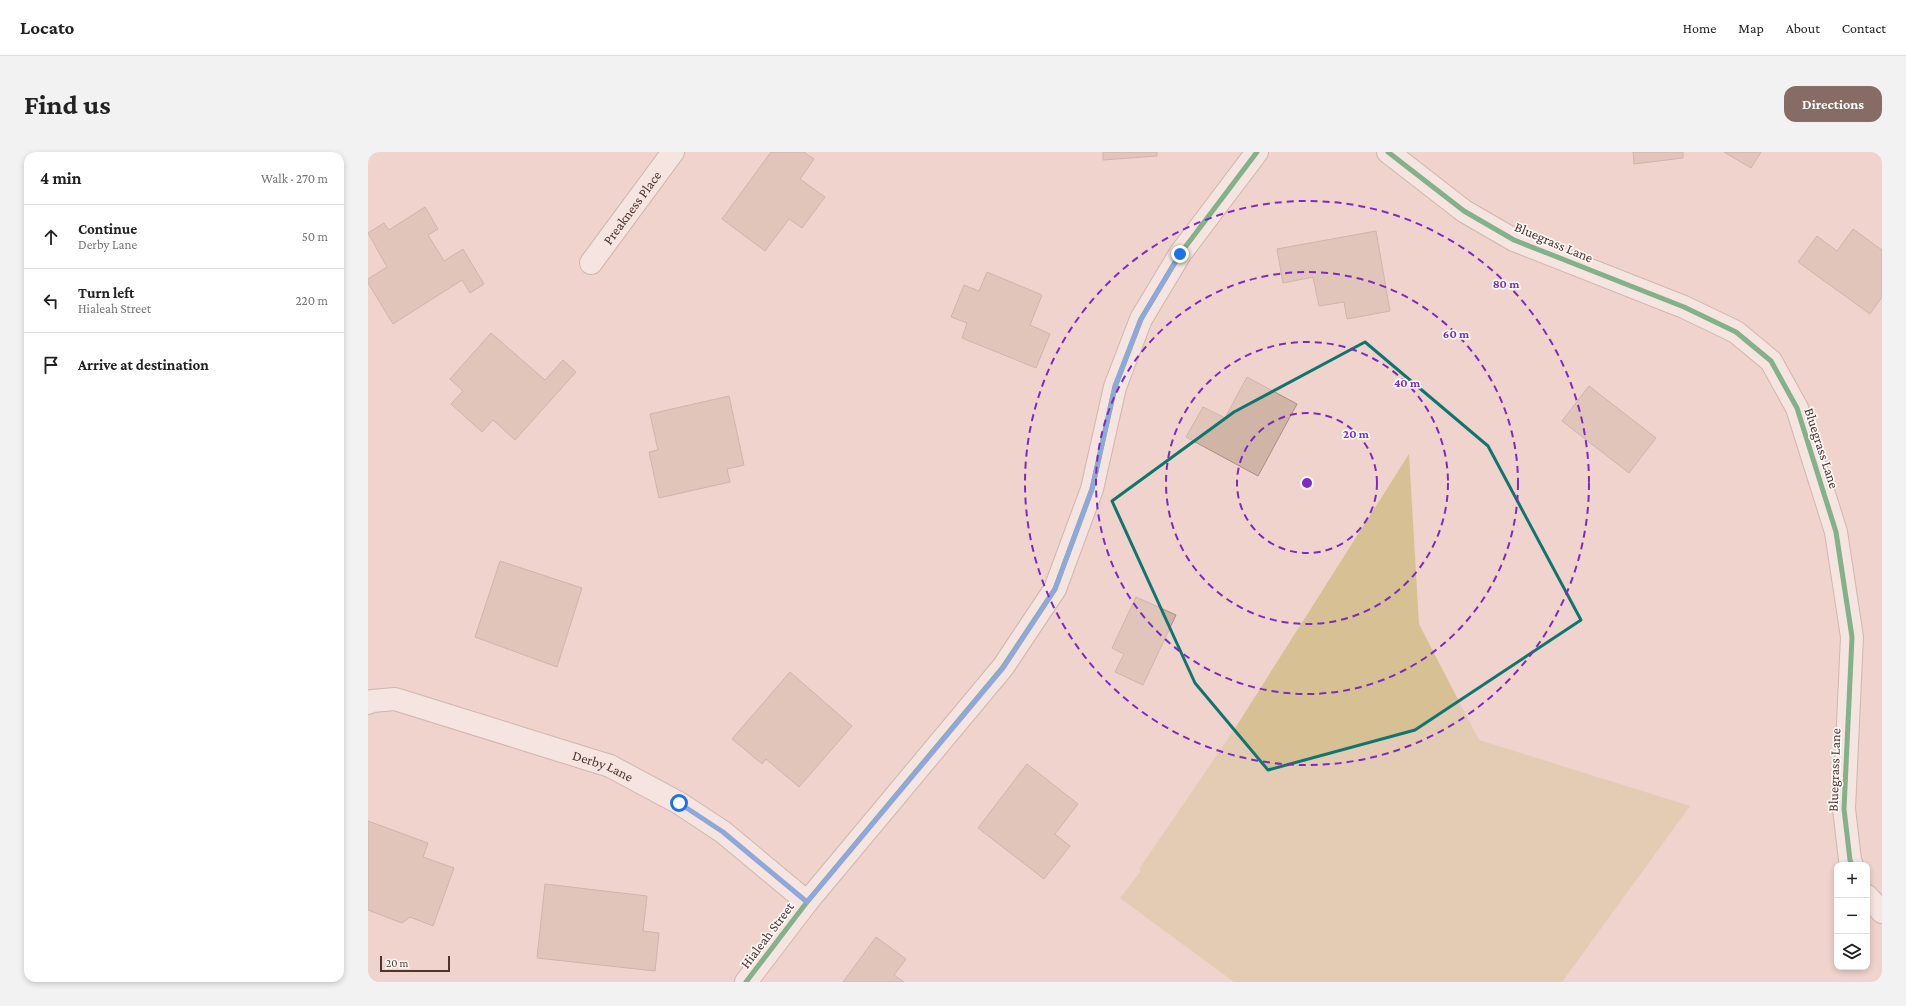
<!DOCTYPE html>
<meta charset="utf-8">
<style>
body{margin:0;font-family:"Crimson Pro",serif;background:#f2f2f2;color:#222}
.controls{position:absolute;right:12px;bottom:12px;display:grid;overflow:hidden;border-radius:8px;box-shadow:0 2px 6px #0003}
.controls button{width:36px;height:36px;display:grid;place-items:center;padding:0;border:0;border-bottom:1px solid #e0e0e0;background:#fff;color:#222;font:20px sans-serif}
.scale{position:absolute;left:12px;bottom:10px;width:70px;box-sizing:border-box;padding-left:4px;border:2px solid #4e342e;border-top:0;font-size:11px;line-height:14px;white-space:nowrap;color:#4e342e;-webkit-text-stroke:3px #fef8f6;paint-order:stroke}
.stop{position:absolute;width:12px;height:12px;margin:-9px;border:3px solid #1a73e8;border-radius:50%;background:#fff}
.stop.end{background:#1a73e8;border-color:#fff;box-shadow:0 1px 4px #0008}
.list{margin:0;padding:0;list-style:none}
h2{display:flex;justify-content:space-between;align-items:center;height:52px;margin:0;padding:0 16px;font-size:17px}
h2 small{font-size:13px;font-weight:400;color:#767676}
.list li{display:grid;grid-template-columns:26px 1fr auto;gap:12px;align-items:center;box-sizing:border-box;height:64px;padding:0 16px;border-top:1px solid #e0e0e0}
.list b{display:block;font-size:15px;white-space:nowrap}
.list p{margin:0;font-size:13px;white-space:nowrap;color:#767676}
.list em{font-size:13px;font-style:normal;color:#767676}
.icon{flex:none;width:22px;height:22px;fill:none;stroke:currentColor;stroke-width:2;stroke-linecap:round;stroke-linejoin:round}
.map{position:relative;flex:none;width:1514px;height:830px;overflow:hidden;border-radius:12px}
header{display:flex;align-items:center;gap:24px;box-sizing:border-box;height:56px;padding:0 20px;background:#fff;border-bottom:1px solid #e0e0e0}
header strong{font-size:19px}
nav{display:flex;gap:22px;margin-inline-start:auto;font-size:14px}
.intro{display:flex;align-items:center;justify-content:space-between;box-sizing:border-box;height:96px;padding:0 24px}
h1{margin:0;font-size:28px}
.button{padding:10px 18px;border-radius:12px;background:#866c65;color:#fff;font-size:14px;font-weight:700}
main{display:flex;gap:24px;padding:0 24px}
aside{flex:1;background:#fff;border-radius:12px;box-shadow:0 2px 6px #0003}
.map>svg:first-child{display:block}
.green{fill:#d7c094}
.building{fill:#d0b4a6;stroke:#a59086}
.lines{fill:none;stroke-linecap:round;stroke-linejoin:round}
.minor-casing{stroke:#a9928c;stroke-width:24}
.minor{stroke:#fdf8f7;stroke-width:22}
.cycleway-casing{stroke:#fef8f6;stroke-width:8}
.cycleway{stroke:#00873e;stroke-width:5}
.route{stroke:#1a73e8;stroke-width:5}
.marked{fill:none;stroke:#0f766e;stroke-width:3;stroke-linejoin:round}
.ring{fill:none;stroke:#7b2cbf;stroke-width:2;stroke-dasharray:7 5}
.labels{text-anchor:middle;stroke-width:3.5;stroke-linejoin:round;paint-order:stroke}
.street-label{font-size:14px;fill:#4e342e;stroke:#fef8f6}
.centre{fill:#7b2cbf;stroke:#fef8f6;stroke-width:2}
.ring-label{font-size:12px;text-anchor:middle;font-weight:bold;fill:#7b2cbf;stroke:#fef8f6;stroke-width:3.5;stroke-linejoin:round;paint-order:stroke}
</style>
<header>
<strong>Locato</strong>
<nav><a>Home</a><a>Map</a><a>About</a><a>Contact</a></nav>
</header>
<div class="intro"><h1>Find us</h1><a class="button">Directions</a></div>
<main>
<aside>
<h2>4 min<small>Walk · 270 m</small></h2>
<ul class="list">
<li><svg class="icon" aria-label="ahead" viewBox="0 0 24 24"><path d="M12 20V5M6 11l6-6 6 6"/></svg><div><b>Continue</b><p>Derby Lane</p></div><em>50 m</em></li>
<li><svg class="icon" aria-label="left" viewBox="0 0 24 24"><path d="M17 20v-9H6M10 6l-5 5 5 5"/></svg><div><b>Turn left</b><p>Hialeah Street</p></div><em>220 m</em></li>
<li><svg class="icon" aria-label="arrive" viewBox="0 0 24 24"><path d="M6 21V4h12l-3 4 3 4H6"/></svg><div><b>Arrive at destination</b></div></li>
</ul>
</aside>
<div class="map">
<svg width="1514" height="830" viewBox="0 0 1514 830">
<rect width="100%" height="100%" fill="#efd3cc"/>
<!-- green -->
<polygon class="green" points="1041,302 1051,472 1111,588 1322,654 1194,830 866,830 752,746 773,719 771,717 864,581"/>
<!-- building -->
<g class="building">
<polygon points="403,0 436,0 446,7 432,27 457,45 434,76 421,67 397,99 354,67"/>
<polygon points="735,0 789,0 789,4 735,8"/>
<polygon points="1265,0 1315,0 1315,6 1266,12"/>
<polygon points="1356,0 1393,0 1383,16"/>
<polygon points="57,55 70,77 60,83 76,109 95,97 116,132 102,141 94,128 25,172 0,131 0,127 19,115 0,81 16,71 21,78"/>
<polygon points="1485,77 1514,98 1514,145 1502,162 1430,110 1449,84 1469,99"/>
<polygon points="1008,79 1022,159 979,167 976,150 951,154 945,125 915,131 909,97"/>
<polygon points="619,120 674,143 662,173 682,182 668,216 594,186 599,171 583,165 596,133 611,139"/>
<polygon points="123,181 177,228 195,208 208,220 147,288 125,268 114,280 83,252 95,239 82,227"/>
<polygon points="879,225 929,252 890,324 818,285 835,255 857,266"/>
<polygon points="1221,234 1288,286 1261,321 1194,269"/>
<polygon points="361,244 376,313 359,317 362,330 291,346 281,300 290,298 282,262"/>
<polygon points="132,409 214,436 189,515 107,485"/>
<polygon points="768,445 808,463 775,533 747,520 756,502 744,496"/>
<polygon points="422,520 484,574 431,635 398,607 394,612 364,587"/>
<polygon points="659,612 710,652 687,682 702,694 676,727 610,676"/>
<polygon points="0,669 60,691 55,705 86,716 65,774 42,765 34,771 0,758"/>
<polygon points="177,732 279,744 275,779 291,781 287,819 169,806"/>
<polygon points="508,785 538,807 526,823 536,830 475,830"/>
</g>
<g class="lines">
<defs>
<g id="minor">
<polyline points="1020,0 1096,59 1146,88 1316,155 1368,180 1403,209 1429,256 1468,380 1484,485 1476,657 1482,708 1484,713"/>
<path id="s1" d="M223,111L305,0"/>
<path id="s2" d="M0,551L4,549L27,547L242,614L311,651L355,680L439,750"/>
<polyline points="1499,744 1514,760"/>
<polyline points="378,830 439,750 635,515 687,437 724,337 747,235 773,167 812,102 889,0"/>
</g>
</defs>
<!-- minor casing -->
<use href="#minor" class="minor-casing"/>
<!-- minor -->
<use href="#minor" class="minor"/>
<defs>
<g id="cycleway">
<polyline points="1020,0 1096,59 1146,88 1316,155 1368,180 1403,209 1429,256 1468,380 1484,485 1476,657 1482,708 1484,713"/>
<polyline points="378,830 439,750 635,515 687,437 724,337 747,235 773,167 812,102 889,0"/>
</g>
</defs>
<!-- cycleway casing -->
<use href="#cycleway" class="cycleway-casing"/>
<!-- cycleway -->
<use href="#cycleway" class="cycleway"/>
</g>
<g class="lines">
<!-- route -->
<polyline class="route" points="311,651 355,680 439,750 635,516 687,437 724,337 747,234 773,167 812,102"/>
</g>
<!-- marked area -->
<path d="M0 0H1514V830H0ZM997,190L1120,294L1213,468L1047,578L900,618L827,531L744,349L866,260Z" fill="#efd3cc" fill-opacity=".55" fill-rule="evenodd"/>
<path class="marked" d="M997,190L1120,294L1213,468L1047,578L900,618L827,531L744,349L866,260Z"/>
<!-- distance rings -->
<g class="ring">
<circle cx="939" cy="331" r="70"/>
<circle cx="939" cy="331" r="141"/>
<circle cx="939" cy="331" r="211"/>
<circle cx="939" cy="331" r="282"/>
</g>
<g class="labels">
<!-- street labels -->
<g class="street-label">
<text dy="5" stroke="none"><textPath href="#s1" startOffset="69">Preakness Place</textPath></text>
<text transform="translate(1186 90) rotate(23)" y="5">Bluegrass Lane</text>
<text transform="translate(1454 296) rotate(72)" y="5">Bluegrass Lane</text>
<text dy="5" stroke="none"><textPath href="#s2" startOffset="246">Derby Lane</textPath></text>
<text transform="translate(1466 618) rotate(-88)" y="5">Bluegrass Lane</text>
<text transform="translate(399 783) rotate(-53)" y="5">Hialeah Street</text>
</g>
</g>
<circle cx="939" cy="331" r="6" class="centre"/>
<g class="ring-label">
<text x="1138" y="136">80 m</text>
<text x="1088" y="186">60 m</text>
<text x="1039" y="235">40 m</text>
<text x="988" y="286">20 m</text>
</g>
</svg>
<div class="controls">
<button>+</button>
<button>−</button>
<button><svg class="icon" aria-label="layers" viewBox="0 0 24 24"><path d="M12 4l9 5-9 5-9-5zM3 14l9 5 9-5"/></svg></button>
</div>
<div class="scale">20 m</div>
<div class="stop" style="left:311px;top:651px"></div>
<div class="stop end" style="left:812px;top:102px"></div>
</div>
</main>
